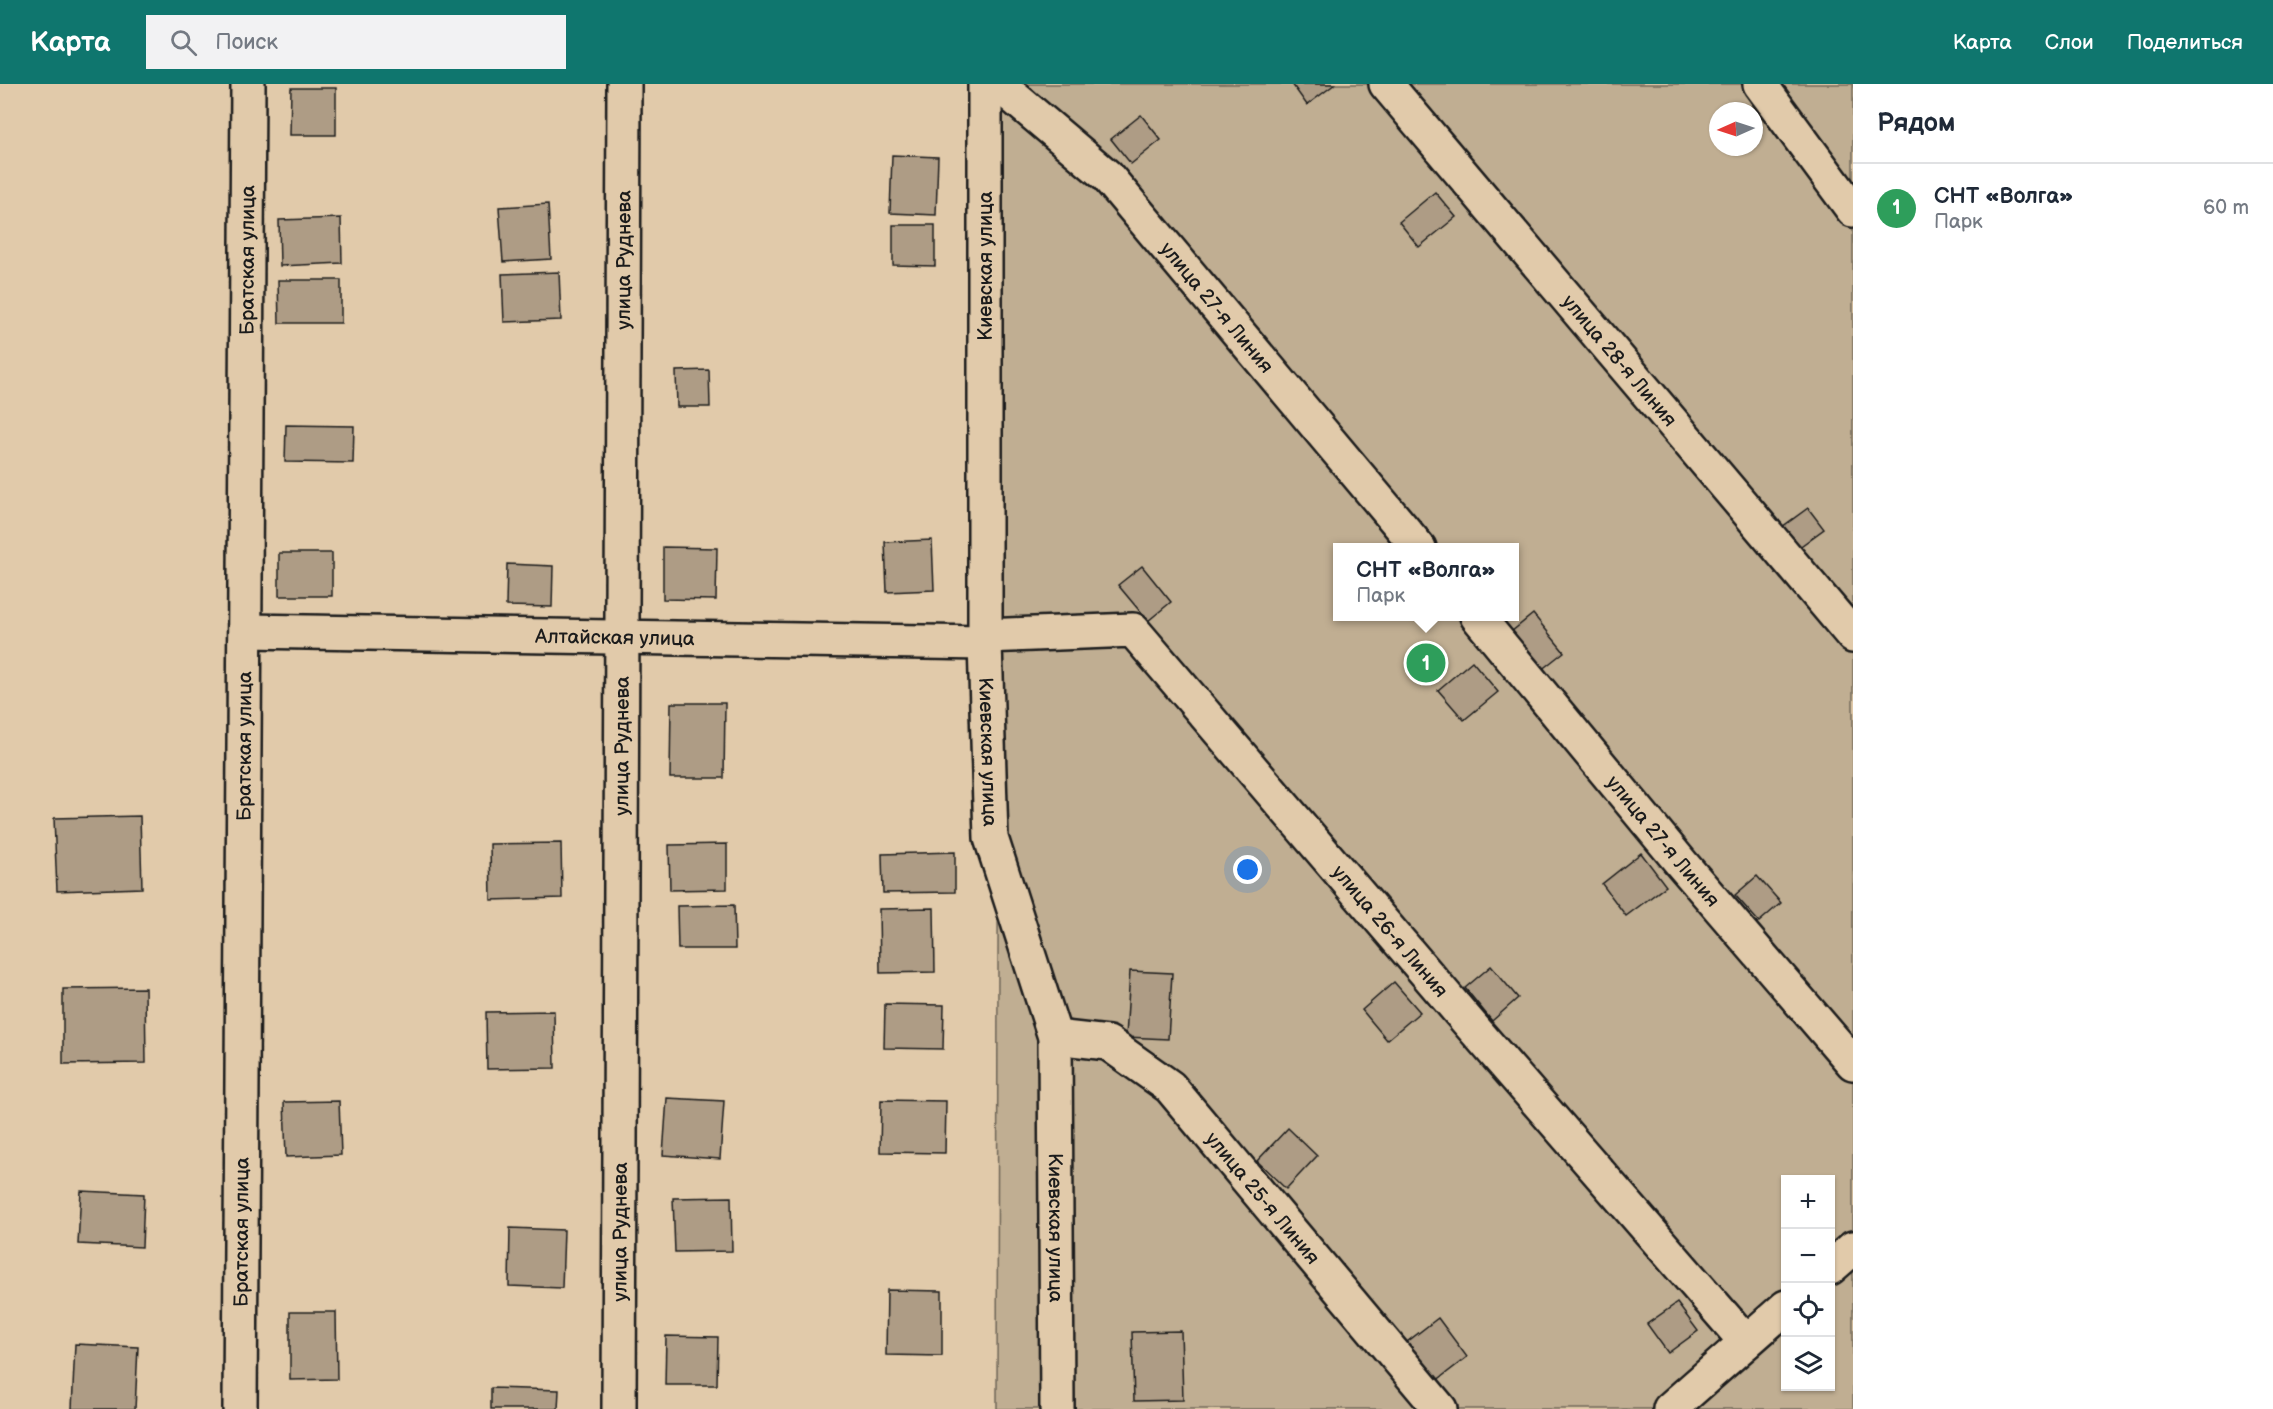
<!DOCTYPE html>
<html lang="ru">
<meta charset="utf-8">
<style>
body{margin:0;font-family:"Balsamiq Sans",sans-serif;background:#f2f2f3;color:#1f2937}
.controls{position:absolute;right:18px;bottom:18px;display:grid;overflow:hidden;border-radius:0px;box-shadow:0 2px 4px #0004}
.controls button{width:54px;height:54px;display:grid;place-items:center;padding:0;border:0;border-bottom:2px solid #e0e1e3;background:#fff;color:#1f2937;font:30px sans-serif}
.compass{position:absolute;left:1709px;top:18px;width:54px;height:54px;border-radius:50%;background:#fff;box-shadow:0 2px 4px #0004;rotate:267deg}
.you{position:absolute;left:1248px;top:786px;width:21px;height:21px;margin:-15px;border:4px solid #fff;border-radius:50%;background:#1a73e8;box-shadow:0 0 0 9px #1a73e833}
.badge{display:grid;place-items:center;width:39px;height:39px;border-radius:50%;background:#0f766e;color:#fff;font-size:20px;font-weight:700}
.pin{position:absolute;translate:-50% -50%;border:3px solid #fff;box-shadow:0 2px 6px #0006}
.popup{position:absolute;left:1333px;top:459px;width:186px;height:78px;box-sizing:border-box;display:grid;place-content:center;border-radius:0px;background:#fff;filter:drop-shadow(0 2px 4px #0005);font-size:20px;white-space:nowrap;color:#747a83}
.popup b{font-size:22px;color:#1f2937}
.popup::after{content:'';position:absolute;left:50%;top:100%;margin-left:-12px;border:12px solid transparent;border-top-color:#fff}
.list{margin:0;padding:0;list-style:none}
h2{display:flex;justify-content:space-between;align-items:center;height:78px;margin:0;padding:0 24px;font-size:26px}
h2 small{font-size:20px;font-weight:400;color:#747a83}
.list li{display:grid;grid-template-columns:39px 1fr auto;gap:18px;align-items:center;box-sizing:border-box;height:90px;padding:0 24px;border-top:2px solid #e0e1e3}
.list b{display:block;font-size:22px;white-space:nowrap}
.list p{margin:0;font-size:20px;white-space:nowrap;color:#747a83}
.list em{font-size:20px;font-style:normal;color:#747a83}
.icon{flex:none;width:33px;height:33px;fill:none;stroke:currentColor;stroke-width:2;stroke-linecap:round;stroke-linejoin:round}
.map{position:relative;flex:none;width:1853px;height:1325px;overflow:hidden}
header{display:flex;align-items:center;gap:36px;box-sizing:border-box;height:84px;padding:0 30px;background:#0f766e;color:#fff}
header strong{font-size:28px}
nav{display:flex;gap:33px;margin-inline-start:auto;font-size:21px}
.search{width:420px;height:54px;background:#f2f2f3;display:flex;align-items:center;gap:15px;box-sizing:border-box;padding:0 21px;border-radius:0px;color:#747a83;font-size:22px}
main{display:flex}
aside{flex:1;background:#fff}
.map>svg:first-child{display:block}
.green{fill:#c0ae92;stroke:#6e6557;stroke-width:1.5;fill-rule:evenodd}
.building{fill:#ae9c85;stroke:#1c1c1c;stroke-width:1.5}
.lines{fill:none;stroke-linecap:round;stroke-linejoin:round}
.minor-casing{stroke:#1c1c1c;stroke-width:38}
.minor{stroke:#e1caaa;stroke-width:33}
.labels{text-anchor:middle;stroke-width:4.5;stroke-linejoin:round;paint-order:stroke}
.street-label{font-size:20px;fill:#1c1c1c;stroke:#e1caaa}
</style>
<header>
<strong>Карта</strong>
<div class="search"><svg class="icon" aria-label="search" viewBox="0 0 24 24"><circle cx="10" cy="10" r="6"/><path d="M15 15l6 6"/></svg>Поиск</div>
<nav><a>Карта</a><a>Слои</a><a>Поделиться</a></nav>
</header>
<main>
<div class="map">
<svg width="1853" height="1325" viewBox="0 0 1853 1325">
<rect width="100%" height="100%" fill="#e1caaa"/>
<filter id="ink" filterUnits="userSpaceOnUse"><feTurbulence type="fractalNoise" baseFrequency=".0167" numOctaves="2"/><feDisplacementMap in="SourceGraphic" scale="12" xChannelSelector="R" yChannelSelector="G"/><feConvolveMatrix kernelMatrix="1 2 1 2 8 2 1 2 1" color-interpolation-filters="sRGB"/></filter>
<g filter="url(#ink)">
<!-- green -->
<path class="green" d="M1000,0H1853V1325H997ZM1718,27H1754V63H1718ZM1338,464H1514V532H1338ZM1786,1096H1830V1302H1786Z"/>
<!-- building -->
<g class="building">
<polygon points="1292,0 1335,0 1307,21"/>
<polygon points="291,4 336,4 336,51 290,51"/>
<polygon points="1141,31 1161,56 1131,80 1111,55"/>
<polygon points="892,71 938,73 936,131 890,129"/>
<polygon points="1435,108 1456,133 1419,163 1399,138"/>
<polygon points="548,120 551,175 503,178 499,123"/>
<polygon points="341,134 342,179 280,182 279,136"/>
<polygon points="893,141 935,141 935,182 893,181"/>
<polygon points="559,188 561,236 504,238 502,190"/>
<polygon points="278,196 341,196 341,239 279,239"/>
<polygon points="709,286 710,323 677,323 676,287"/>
<polygon points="286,341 354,342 353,379 285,378"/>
<polygon points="1808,424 1824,445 1798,464 1782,443"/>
<polygon points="932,456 934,506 887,508 885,458"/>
<polygon points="663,463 717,464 716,516 663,515"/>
<rect x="279" y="469" width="53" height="43"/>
<polygon points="507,480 553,482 552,523 506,522"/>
<polygon points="1142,482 1171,518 1148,537 1118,501"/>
<polygon points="1533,530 1564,568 1536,590 1506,552"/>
<polygon points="1472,577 1498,608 1464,636 1438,606"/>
<polygon points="671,619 725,619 724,694 670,694"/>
<polygon points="140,732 142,804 57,807 54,734"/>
<polygon points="561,759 562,814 491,816 490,760"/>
<polygon points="727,760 727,805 670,806 669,761"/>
<polygon points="955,768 955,808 883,809 882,770"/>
<polygon points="1641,769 1666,802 1626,832 1602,800"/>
<polygon points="1757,792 1781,819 1759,838 1735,811"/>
<polygon points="734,821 735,865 678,865 677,822"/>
<polygon points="934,824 935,888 880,889 879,825"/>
<polygon points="1491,882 1518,914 1492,937 1465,904"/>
<polygon points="1130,887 1172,889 1168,955 1126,953"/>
<polygon points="1394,898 1420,928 1387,956 1362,926"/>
<polygon points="145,904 146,979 63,980 63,905"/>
<polygon points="885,920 944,921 943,965 884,964"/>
<polygon points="554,927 555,984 487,985 486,928"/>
<polygon points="667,1014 724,1017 720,1075 663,1071"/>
<polygon points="881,1016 946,1017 945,1069 880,1068"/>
<polygon points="339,1017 341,1071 286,1073 284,1018"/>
<polygon points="1288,1044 1317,1072 1286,1105 1257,1077"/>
<polygon points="81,1107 144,1110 142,1163 78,1160"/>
<polygon points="731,1113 732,1167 675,1168 673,1114"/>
<polygon points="510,1144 564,1146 562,1204 509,1202"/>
<polygon points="887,1206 942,1207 942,1272 886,1271"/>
<polygon points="1677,1219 1698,1247 1668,1269 1647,1240"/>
<polygon points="290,1228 336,1228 337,1295 290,1296"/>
<polygon points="1438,1234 1467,1273 1436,1297 1407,1258"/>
<polygon points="1181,1247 1183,1316 1134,1317 1132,1248"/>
<polygon points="666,1252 718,1253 717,1301 665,1301"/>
<polygon points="75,1260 138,1263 135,1325 72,1325"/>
<polygon points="491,1304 559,1306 558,1325 491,1325"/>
</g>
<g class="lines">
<defs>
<g id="minor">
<path id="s1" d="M985,0V559L991,754L1055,953L1057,1325"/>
<path id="s2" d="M998,0L1107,92L1419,464"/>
<path id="s3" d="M1386,0L1853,552"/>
<polyline points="1760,0 1853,126"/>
<path id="s4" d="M1477,532L1682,780L1853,979"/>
<path id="s5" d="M246,547L985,559"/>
<path id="s6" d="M985,552L1133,546L1468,938L1746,1258"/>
<path id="s7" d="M1055,953L1108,959L1170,1003L1440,1325"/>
<polyline points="1830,1184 1853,1164"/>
<path id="s8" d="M240,1325L248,0"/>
<path id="s9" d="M619,1325L624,0"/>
<polyline points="1670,1325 1786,1223"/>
</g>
</defs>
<!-- minor casing -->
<use href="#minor" class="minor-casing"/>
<!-- minor -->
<use href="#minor" class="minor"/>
</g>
</g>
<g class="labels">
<!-- street labels -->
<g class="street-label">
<text dy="7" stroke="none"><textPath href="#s8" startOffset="1149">Братская улица</textPath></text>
<text dy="7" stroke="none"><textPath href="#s9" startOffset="1149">улица Руднева</textPath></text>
<text transform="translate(985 182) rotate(-90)" y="7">Киевская улица</text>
<text dy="7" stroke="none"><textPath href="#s2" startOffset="314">улица 27-я Линия</textPath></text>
<text dy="7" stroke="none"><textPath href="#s3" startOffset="362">улица 28-я Линия</textPath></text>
<text dy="7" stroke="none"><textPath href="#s5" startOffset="369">Алтайская улица</textPath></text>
<text dy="7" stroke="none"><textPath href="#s9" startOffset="663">улица Руднева</textPath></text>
<text dy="7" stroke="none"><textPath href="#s8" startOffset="663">Братская улица</textPath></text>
<text dy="7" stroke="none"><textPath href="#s1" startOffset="668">Киевская улица</textPath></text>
<text dy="7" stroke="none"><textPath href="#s4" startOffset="292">улица 27-я Линия</textPath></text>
<text dy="7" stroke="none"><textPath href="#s6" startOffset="544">улица 26-я Линия</textPath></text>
<text dy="7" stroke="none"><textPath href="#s7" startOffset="274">улица 25-я Линия</textPath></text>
<text dy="7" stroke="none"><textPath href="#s1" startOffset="1154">Киевская улица</textPath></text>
<text dy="7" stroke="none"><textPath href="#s8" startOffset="177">Братская улица</textPath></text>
<text dy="7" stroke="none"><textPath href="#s9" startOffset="177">улица Руднева</textPath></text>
</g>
</g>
</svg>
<div class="controls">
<button>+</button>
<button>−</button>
<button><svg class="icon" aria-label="locate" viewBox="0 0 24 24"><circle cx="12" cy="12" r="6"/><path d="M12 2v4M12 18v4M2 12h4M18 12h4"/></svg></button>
<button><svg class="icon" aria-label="layers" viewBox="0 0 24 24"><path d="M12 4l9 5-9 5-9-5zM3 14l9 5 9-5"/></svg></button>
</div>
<svg class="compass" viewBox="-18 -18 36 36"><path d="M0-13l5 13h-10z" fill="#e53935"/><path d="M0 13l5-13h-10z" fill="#747a83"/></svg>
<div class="you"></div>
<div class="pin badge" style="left:1426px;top:579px;background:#2e9e5b">1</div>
<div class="popup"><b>СНТ «Волга»</b>Парк</div>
</div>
<aside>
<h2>Рядом<small></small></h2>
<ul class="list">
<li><span class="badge" style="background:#2e9e5b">1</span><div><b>СНТ «Волга»</b><p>Парк</p></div><em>60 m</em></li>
</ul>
</aside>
</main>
